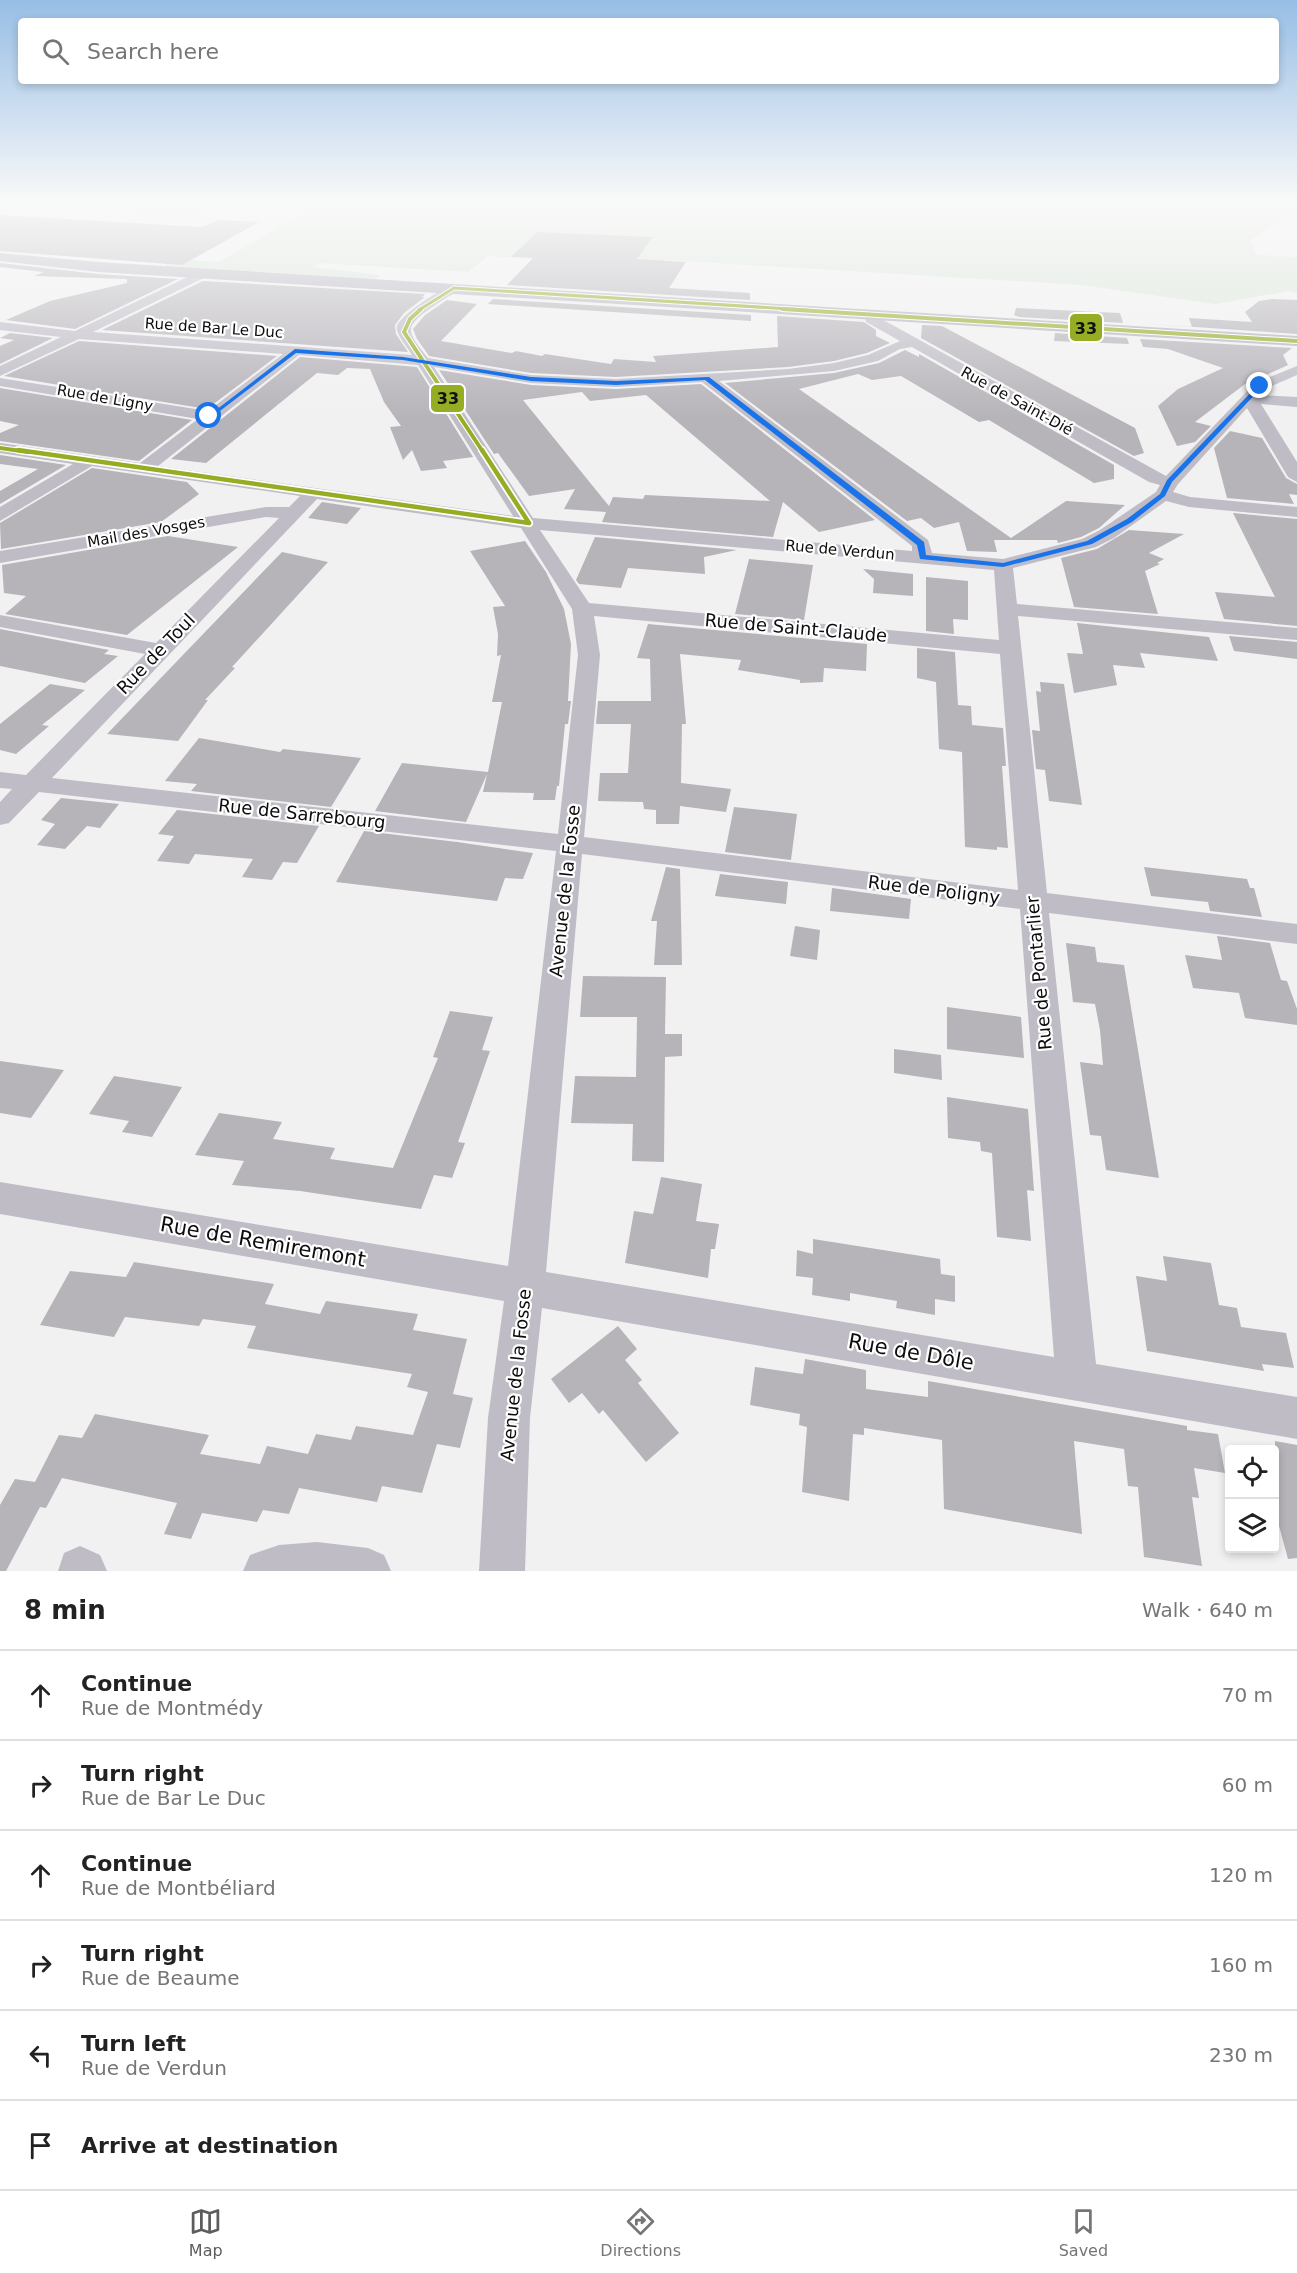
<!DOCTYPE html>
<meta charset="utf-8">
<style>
body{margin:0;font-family:"DejaVu Sans",sans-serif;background:#f6f6f6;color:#222}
.controls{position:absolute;right:18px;bottom:18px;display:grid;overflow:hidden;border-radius:6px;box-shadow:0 3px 9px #0003}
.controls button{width:54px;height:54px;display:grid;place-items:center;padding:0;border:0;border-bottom:2px solid #e0e0e0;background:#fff;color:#222;font:30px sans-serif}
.stop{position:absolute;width:18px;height:18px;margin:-14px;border:4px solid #1a73e8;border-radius:50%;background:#fff}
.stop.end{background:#1a73e8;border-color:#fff;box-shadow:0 2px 6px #0008}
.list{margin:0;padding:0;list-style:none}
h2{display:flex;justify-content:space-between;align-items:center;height:78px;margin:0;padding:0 24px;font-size:26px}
h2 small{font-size:20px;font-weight:400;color:#767676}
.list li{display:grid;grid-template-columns:39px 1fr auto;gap:18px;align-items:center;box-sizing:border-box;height:90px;padding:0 24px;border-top:2px solid #e0e0e0}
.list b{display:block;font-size:22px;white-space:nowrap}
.list p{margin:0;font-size:20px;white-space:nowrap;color:#767676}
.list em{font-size:20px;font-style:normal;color:#767676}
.icon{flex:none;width:33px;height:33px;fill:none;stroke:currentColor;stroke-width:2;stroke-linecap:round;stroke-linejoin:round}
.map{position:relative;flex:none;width:1297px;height:1571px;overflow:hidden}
.search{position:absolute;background:#fff;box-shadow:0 3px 9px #0003;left:18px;right:18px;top:18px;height:66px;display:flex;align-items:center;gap:15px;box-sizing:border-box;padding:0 21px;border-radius:6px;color:#767676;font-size:22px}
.sheet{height:618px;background:#fff}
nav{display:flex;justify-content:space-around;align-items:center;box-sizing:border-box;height:84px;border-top:2px solid #e0e0e0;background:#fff;font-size:16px;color:#767676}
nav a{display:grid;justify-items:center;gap:3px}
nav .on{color:#5d5d5e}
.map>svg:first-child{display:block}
.green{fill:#d9e5d8}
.building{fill:#b6b3b9;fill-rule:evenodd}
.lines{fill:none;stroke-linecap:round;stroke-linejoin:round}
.street{fill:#bfbcc6;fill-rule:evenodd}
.secondary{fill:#b5b2bd;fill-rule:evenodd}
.bus-1-far2-casing{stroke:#fff;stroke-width:5}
.bus-1-far1-casing{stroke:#fff;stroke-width:6}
.bus-1-casing{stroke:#fff;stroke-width:8}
.bus-1-far2{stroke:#94ad23;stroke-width:3}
.bus-1-far1{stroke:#94ad23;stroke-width:4}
.bus-1{stroke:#94ad23;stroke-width:4.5}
.route{fill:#1a73e8}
.labels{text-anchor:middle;stroke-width:4.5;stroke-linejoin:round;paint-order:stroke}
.far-street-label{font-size:15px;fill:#0e0d0e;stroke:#fff}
.street-label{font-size:18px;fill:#0e0d0e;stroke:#fff}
.near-street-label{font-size:21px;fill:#0e0d0e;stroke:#fff}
.line-badge{stroke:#fff;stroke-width:2}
.pale-badge-label{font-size:16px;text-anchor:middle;font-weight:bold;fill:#111}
</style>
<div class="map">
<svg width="1297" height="1571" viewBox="0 0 1297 1571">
<rect width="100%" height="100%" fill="#f1f1f2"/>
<!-- green -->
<polygon class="green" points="0,200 223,200 219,202 233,200 1297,200 1297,217 1273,226 1251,240 1256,255 1297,257 1297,293 1290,291 1215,304 1081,285 665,260 661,265 488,256 468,272 320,263 313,267 380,275 374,280 165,268 166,263 177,259 219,262 308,210 212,205 190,216 0,205"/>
<!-- building -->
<g class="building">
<polygon points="0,215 202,227 218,220 259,222 182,265 0,251"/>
<polygon points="537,232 653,237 637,259 686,262 669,288 750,293 750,300 507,285 533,258 511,257"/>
<polygon points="0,263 98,274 178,279 75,329 6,320 50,301 127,283 127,279 34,276 44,272 0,267"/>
<polygon points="203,281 425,294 422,297 425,297 404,313 395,325 396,334 408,352 102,330"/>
<polygon points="493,299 751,315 751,321 488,304"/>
<polygon points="1272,299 1297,300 1297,334 1136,323 1192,327 1189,318 1252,322 1245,312 1259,301"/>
<polygon points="447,300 477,304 441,341 512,353 516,351 542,356 545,354 611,364 614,359 656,362 653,356 778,347 777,316 864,322 876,330 876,336 890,343 867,353 834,361 788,367 616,377 531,373 429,356 417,339 413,329 425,315"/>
<polygon points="1016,308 1120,313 1123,323 1019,317 1014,315"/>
<polygon points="922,325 942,326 1135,428 1144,453 1134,456 921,338"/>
<polygon points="10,333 53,338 0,364 0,346 14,340 0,338"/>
<polygon points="1055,333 1127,338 1129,344 1054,341"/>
<polygon points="1140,339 1292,348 1283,355 1288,365 1257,379 1253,378 1195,422 1211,426 1195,442 1177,446 1158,406 1178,389 1223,368 1168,349 1143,347"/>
<polygon points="79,341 277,356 207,409 4,376"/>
<polygon points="905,350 919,357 919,354 1114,465 1114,479 1094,483 989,420 979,422 901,376 872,380 858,374 799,389 1011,538 1066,501 1125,505 1099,528 1081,537 1058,543 1057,540 994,540 997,552 967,551 959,522 934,528 921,518 907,521 725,383 834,373 879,363"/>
<polygon points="300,357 417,367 473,457 443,461 447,468 421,471 412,450 403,460 390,427 401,426 384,402 370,369 347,368 338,375 317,373 206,463 171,459"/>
<path d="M439,370L531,385L616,389L701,384L875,520L819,532L783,502L773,537L602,522L606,512L564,509L575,489L529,496L498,453L494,454ZM582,392L590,401L646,395L770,501L645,495L643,499L613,497L609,506L523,400Z"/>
<polygon points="0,388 192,420 139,461 0,441 0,433 19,425 0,421"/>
<polygon points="1230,431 1262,438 1286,478 1297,484 1297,495 1289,494 1294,504 1227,498 1214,448"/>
<polygon points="0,455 66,465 0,504 0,491 38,469 0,464"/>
<polygon points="92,468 187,482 199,494 161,522 1,549 0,523"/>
<polygon points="322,502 361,508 347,524 308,518"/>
<polygon points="1233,513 1297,519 1297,626 1224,619 1215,592 1275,597"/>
<polygon points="1129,530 1184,534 1149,553 1164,559 1157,563 1160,564 1145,571 1158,614 1074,607 1061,558 1097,549"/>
<polygon points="168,536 238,547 127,635 5,614 26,596 4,593 2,565"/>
<polygon points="595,537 737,550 704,557 705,574 628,568 621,588 579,584 576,580"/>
<polygon points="525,541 546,572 564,609 571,644 568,701 571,701 568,724 565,724 559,786 557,786 555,800 533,800 534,793 483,792 487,774 466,822 375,811 402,763 488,772 502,702 492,702 501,655 497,656 498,634 493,607 505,606 470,551"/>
<polygon points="282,552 328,562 232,667 235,668 205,700 208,700 178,741 107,734"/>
<polygon points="749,559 813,565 804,620 735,614"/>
<polygon points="863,569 913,574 913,596 873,593 874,579"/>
<polygon points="926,577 968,581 968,620 953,619 954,634 926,631"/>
<polygon points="1077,623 1209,637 1218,661 1140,653 1145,668 1113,665 1117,685 1074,693 1067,653 1083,654"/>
<polygon points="648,624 867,644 866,671 824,668 823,682 800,683 800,680 738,670 741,660 680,654 686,724 682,724 681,783 731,789 726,812 680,806 679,824 656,824 656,810 644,809 643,802 598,801 600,773 628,773 631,724 596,724 598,701 651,701 650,659 637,658"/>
<polygon points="0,629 109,650 104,654 118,656 85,683 0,666"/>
<polygon points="1229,636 1297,642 1297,659 1234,651"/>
<polygon points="917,648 955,652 958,705 971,706 972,725 1003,728 1006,766 1002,766 1008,848 997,847 997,850 965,847 962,752 939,749 936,682 917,678"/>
<polygon points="1040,682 1064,684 1082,805 1049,801 1045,770 1036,769 1032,730 1040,731 1036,691 1041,692"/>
<polygon points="50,684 85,690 42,725 49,726 16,754 0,750 0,724"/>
<polygon points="199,738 280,752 283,749 361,758 331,807 191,791 197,784 165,781"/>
<polygon points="61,798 119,804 100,828 87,826 65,849 37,845 55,824 41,820"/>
<polygon points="734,807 797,814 791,860 725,852"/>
<polygon points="177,810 319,826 297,863 283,862 272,880 242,877 253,859 195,854 189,864 157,861 174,836 158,834"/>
<polygon points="364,831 457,842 533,853 523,879 505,878 497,901 336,882"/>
<polygon points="666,867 680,869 682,965 654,965 657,921 651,921"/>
<polygon points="1144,867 1247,879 1250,888 1254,888 1262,917 1210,911 1208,902 1151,896"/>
<polygon points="720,874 788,882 786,904 715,896"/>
<polygon points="832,888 911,899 909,919 830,911"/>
<polygon points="795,926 820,930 817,960 790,956"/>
<polygon points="1217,936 1270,943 1281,980 1287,981 1297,1009 1297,1025 1245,1018 1239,993 1193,988 1185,955 1222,960"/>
<polygon points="1066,943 1095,947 1097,962 1124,965 1159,1178 1106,1170 1101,1136 1090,1135 1080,1062 1103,1065 1100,1030 1095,1004 1073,1002"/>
<polygon points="583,976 666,977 665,1034 682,1034 682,1056 665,1057 664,1162 632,1161 633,1124 571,1123 575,1076 636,1077 637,1017 580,1017"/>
<polygon points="947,1007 1021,1017 1024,1058 947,1049"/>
<polygon points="450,1011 493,1017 482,1050 490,1051 458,1142 465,1143 452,1178 434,1175 421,1209 300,1191 232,1185 244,1161 195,1155 219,1113 282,1122 273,1139 335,1148 330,1159 393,1168 438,1058 433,1057"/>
<polygon points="894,1049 941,1055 942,1080 894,1073"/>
<polygon points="0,1061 64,1070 31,1118 0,1113"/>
<polygon points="114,1076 182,1087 152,1137 122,1132 129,1121 89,1114"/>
<polygon points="947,1097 1028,1109 1034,1191 1027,1190 1031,1241 997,1237 992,1153 981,1151 980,1142 948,1138"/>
<polygon points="661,1177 702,1184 696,1221 719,1224 715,1249 711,1249 708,1278 625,1263 634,1211 653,1214"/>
<polygon points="813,1239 940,1259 941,1274 955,1276 955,1302 935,1299 935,1315 896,1308 897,1301 850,1293 850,1301 812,1295 813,1278 796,1276 797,1250 813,1254"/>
<polygon points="1163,1256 1211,1263 1219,1305 1237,1308 1241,1327 1286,1333 1294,1368 1262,1364 1264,1371 1147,1351 1136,1276 1167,1281"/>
<polygon points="134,1262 274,1284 265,1304 320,1314 326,1301 418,1314 413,1330 467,1339 453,1394 473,1398 460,1448 437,1444 422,1493 382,1486 377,1502 299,1488 289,1514 263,1510 257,1522 202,1513 191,1539 164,1534 177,1503 62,1478 46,1508 40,1507 6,1571 0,1571 0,1505 15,1479 35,1482 59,1435 82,1438 95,1414 209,1435 200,1454 260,1464 267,1446 308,1454 316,1434 351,1440 356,1426 413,1435 428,1392 407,1387 412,1374 247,1348 256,1326 203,1319 199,1326 125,1317 114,1337 40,1325 70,1271 126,1277"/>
<polygon points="618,1326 637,1349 625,1360 642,1380 638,1383 679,1433 646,1462 603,1410 599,1414 582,1393 569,1403 551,1379"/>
<polygon points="805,1359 866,1370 866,1389 928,1397 928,1381 1153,1420 1187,1426 1187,1430 1218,1434 1225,1473 1194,1468 1199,1498 1192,1497 1202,1566 1144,1557 1138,1487 1128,1486 1124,1449 1074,1441 1082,1534 944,1509 942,1440 864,1428 864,1435 853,1434 849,1501 802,1492 807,1427 799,1425 800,1414 750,1405 755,1367 803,1374"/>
<polygon points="1275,1441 1297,1445 1297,1558 1288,1559 1275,1511"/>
</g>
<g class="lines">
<!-- street -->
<g class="street">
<path d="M204,269L210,273L208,276L93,332L412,355C408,348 395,334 397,326C401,314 442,288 454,284L460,288L458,291C448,297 411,318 411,329C410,338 423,351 428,358L531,375L616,379L788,369L834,363L868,355L900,341L866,322L864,314L871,310L876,311L878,317L1166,476L1255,383L1297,366V375L1265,389L1259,395L1297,397V407L1261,404L1297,462V482L1288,477L1247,408L1178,484L1173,492L1190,497L1297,507V517L1189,507L1166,501L1114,538L1096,547L1013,568L1017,604L1297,628V640L1018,616L1047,893L1297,924V944L1049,913L1096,1364L1297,1397V1439L542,1308L530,1418L525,1571H479L488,1418L504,1301L0,1214V1182L508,1266L556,851L39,792L9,823L0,825V802L12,789L0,788V772L26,775L145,654L0,627V615L156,643L279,518L266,517L0,563V551L266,507H289L300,496L92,466L0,521V507L73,464L0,453V443L140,463L198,419L0,386V378L208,411L283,354L79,339L0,376V366L61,337L0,330V322L75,331ZM912,347L1149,482L1160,485L1156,492L1100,530L1082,539L1003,559L932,553L928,540L719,381L834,371L878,361L900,349ZM299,355L418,365L513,516L158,466ZM434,367L531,383L616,387L702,382L912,546V551L533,518ZM317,499L521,528L572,609L578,655L558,834L52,778ZM540,530L994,570L999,640L589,603ZM594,616L1000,654L1018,890L584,837L600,655ZM582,854L1020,909L1054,1357L546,1272Z"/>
<polygon points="317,1542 368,1548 384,1555 391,1571 243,1571 250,1555 279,1545"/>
<polygon points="80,1546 100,1555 107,1571 58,1571 64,1553"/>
</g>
<!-- secondary -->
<polygon class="secondary" points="0,253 98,262 1297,336 1297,346 98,272 0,261"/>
<defs>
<g id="bus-1-far2">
<polyline points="454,288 806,310"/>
<polyline points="419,310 454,288"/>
</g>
<g id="bus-1-far1">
<polyline points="421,309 410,319 404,332 483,452"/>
<polyline points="782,309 1297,341"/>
<polyline points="0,448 28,452"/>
</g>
<g id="bus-1">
<polyline points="18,450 529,523"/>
<polyline points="482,450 529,523"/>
</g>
</defs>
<!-- bus-1-far2 casing -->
<use href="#bus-1-far2" class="bus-1-far2-casing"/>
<!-- bus-1-far1 casing -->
<use href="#bus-1-far1" class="bus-1-far1-casing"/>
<!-- bus-1 casing -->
<use href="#bus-1" class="bus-1-casing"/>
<!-- bus-1-far2 -->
<use href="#bus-1-far2" class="bus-1-far2"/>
<!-- bus-1-far1 -->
<use href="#bus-1-far1" class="bus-1-far1"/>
<!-- bus-1 -->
<use href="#bus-1" class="bus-1"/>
</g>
<!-- sky -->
<linearGradient id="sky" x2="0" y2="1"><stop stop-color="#97bee5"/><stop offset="0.48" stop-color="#f9f9f9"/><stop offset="1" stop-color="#f9f9f9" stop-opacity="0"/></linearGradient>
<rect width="1297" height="419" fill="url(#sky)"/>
<!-- route -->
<polygon class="route" points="295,349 403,357 531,377 616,381 709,377 924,542 926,555 1003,563 1087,541 1127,519 1160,494 1167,480 1258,385 1263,386 1172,482 1165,496 1132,522 1092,544 1003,567 920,559 917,545 705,380 616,385 531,381 403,360 296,353 212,417 207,417"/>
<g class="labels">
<!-- far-street labels -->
<g class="far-street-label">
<text transform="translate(214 328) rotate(4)" y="5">Rue de Bar Le Duc</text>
<text transform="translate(105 398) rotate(10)" y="5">Rue de Ligny</text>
<text transform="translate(1017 401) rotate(29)" y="5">Rue de Saint-Dié</text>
<text transform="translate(146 532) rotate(-10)" y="5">Mail des Vosges</text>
<text transform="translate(840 550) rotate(5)" y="5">Rue de Verdun</text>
</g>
<!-- street labels -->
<g class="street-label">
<text transform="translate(796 628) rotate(5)" y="6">Rue de Saint-Claude</text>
<text transform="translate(156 654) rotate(-46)" y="6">Rue de Toul</text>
<text transform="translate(302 814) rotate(6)" y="6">Rue de Sarrebourg</text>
<text transform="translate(934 890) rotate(7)" y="6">Rue de Poligny</text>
<text transform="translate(565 891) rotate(-84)" y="6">Avenue de la Fosse</text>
<text transform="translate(1039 973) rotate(-95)" y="6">Rue de Pontarlier</text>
<text transform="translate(516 1375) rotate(-84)" y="6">Avenue de la Fosse</text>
</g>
<!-- near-street labels -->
<g class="near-street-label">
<text transform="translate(263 1242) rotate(10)" y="7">Rue de Remiremont</text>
<text transform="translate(911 1352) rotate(10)" y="7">Rue de Dôle</text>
</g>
</g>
<g class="line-badge">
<rect x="1069" y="313" width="34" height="29" rx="6" fill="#94ad23"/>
<rect x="430" y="384" width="35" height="29" rx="6" fill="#94ad23"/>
</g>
<g class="pale-badge-label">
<text x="1086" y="334">33</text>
<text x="448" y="404">33</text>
</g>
</svg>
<div class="controls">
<button><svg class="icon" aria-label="locate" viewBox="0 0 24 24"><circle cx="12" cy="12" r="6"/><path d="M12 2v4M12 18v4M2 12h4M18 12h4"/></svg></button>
<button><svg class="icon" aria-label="layers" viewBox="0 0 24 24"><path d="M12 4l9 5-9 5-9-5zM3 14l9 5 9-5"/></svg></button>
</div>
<div class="stop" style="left:209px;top:416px"></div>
<div class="stop end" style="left:1260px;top:386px"></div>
<div class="search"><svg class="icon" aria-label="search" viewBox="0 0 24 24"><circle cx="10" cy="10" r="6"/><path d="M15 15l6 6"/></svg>Search here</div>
</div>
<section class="sheet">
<h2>8 min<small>Walk · 640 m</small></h2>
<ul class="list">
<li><svg class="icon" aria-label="ahead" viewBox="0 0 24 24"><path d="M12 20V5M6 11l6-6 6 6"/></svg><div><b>Continue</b><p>Rue de Montmédy</p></div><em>70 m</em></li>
<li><svg class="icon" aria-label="right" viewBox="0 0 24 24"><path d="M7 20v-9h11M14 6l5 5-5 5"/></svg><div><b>Turn right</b><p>Rue de Bar Le Duc</p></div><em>60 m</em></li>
<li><svg class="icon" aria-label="ahead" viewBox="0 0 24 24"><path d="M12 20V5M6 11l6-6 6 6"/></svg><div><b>Continue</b><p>Rue de Montbéliard</p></div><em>120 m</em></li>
<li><svg class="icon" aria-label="right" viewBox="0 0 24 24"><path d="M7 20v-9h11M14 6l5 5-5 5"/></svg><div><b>Turn right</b><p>Rue de Beaume</p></div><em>160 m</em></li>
<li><svg class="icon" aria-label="left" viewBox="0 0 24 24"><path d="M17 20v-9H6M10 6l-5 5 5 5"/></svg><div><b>Turn left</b><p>Rue de Verdun</p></div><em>230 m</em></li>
<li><svg class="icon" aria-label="arrive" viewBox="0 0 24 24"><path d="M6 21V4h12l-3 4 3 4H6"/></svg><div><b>Arrive at destination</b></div></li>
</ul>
</section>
<nav>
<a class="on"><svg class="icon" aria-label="map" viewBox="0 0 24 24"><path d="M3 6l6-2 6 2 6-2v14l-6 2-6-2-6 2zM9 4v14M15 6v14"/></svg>Map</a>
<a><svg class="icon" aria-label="directions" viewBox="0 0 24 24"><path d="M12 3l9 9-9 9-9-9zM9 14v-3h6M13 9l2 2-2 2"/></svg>Directions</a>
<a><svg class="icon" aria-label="saved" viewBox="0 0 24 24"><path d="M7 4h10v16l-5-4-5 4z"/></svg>Saved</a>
</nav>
